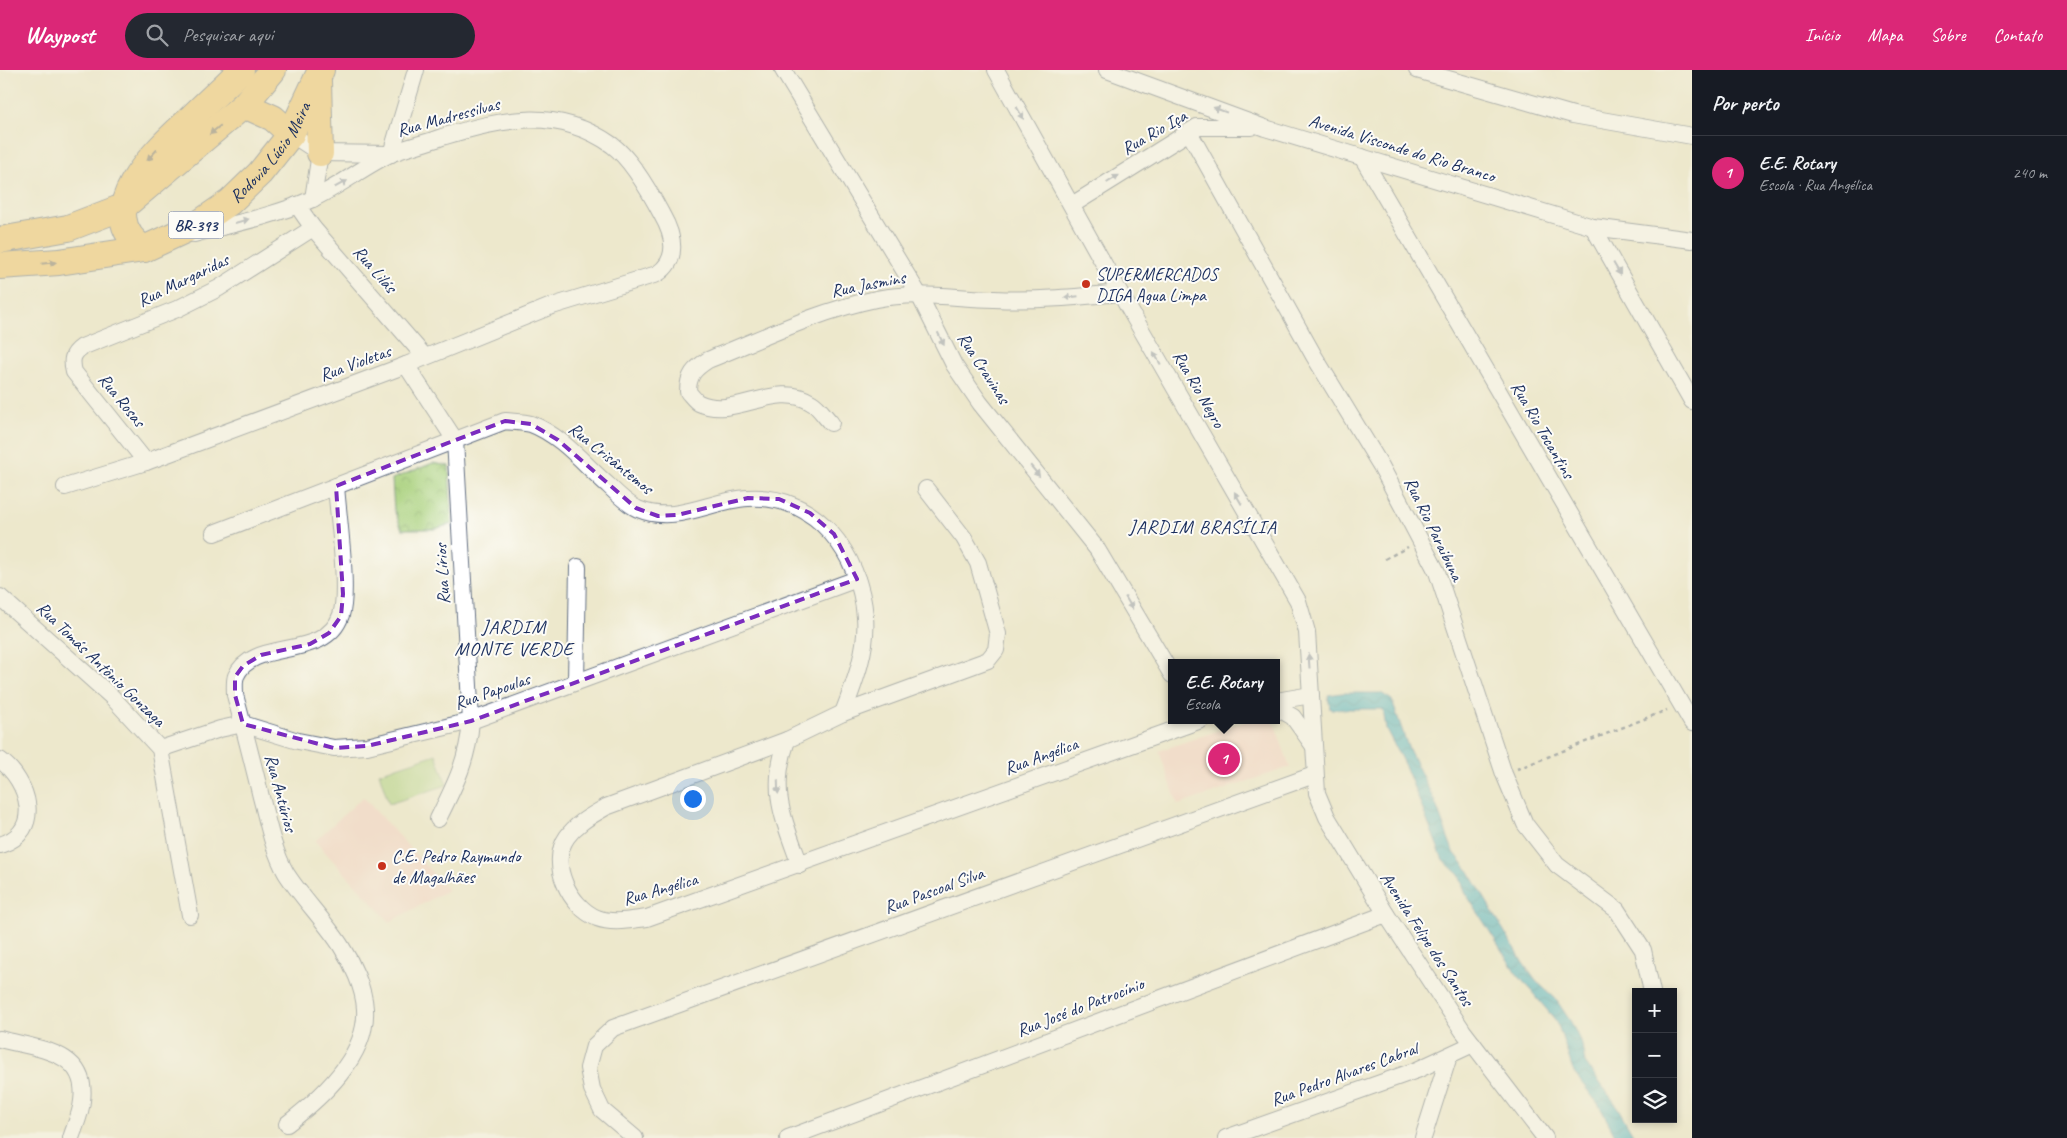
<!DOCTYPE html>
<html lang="pt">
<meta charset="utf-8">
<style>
body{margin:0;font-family:Caveat,sans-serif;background:#242831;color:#f1f3f6}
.controls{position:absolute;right:15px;bottom:15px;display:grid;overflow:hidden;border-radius:0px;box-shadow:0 2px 8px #0003}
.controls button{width:45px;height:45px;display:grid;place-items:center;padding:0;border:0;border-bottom:1px solid #363941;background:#171b24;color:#f1f3f6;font:25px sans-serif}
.you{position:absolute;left:692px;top:728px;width:18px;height:18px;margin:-12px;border:4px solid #fff;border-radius:50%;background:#1a73e8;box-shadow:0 0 0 8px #1a73e833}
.badge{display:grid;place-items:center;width:32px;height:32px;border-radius:50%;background:#db2777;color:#fff;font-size:16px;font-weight:700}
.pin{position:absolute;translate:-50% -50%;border:2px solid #fff;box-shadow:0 1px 5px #0006}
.popup{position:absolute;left:1168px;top:589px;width:112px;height:65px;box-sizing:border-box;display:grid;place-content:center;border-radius:0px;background:#171b24;filter:drop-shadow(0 1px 4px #0005);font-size:16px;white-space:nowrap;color:#9ea1a6}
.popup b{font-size:19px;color:#f1f3f6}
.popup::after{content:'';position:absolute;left:50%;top:100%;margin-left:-10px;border:10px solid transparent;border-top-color:#171b24}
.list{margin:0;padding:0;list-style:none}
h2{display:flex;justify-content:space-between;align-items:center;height:65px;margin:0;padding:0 20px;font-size:21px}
h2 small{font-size:16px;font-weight:400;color:#9ea1a6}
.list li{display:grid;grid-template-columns:32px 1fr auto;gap:15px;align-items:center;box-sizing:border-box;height:75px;padding:0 20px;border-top:1px solid #363941}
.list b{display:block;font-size:19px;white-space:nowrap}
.list p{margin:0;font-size:16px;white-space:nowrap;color:#9ea1a6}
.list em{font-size:16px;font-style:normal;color:#9ea1a6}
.icon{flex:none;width:28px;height:28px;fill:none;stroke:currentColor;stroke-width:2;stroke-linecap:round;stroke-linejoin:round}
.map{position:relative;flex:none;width:1692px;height:1068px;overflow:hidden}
header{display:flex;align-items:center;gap:30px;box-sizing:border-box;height:70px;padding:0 25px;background:#db2777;color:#fff}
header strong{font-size:24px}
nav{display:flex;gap:28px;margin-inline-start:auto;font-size:18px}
.search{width:350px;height:45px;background:#242831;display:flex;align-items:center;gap:12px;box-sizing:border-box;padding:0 18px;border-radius:28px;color:#9ea1a6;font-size:19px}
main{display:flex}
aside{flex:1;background:#171b24}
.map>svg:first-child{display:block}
.built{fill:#f7d1c7}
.park{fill:url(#park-crowns);stroke:#62806c}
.garden{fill:#a8d07b;stroke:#62806c}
.water{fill:url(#water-waves);stroke:#317092}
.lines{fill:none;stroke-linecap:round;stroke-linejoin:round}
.minor-casing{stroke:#647084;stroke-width:18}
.primary-casing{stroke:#647084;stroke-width:28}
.path{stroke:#647084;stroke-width:2.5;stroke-dasharray:4 4;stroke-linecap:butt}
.minor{stroke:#fff;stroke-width:16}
.primary{stroke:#f1c369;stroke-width:26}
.oneway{fill:#8d97ae}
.oneway2{fill:#7b7263}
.marked{fill:none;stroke:#7b2cbf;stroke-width:4;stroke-dasharray:10 6;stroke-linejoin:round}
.poi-dot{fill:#c8321e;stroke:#fdfcf7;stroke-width:2}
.labels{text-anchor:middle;stroke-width:4;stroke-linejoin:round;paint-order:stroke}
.shield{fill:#fdfcf7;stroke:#5f6c8c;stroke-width:1}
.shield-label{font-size:16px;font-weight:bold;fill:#1b2f5e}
.street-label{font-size:18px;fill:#1b2f5e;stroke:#fdfcf7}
.poi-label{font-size:18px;fill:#1b2f5e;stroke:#fdfcf7;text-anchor:start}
.neighbourhood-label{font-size:19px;letter-spacing:1px;fill:#1b2f5e;stroke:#fdfcf7}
</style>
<header>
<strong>Waypost</strong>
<div class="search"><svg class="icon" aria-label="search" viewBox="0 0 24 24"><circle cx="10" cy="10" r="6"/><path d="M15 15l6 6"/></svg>Pesquisar aqui</div>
<nav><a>Início</a><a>Mapa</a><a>Sobre</a><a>Contato</a></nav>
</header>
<main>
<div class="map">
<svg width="1692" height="1068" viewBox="0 0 1692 1068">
<defs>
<pattern id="park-crowns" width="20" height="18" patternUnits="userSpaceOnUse" patternTransform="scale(1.25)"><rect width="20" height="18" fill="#a8d07b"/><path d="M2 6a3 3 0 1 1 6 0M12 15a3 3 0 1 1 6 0" fill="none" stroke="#90b36d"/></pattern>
<pattern id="water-waves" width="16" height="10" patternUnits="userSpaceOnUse" patternTransform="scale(1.25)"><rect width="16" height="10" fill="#47b1c6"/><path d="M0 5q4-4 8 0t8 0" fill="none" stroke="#3a90a4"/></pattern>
</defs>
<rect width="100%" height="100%" fill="#fdfcf7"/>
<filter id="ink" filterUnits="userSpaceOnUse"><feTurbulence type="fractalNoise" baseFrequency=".02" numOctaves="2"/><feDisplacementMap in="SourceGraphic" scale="10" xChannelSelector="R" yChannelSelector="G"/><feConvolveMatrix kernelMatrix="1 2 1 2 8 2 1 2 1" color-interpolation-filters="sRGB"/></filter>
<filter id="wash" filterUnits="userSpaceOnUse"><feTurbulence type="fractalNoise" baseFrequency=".0096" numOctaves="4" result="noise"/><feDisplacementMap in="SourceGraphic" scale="20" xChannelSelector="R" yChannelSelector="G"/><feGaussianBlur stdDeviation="1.12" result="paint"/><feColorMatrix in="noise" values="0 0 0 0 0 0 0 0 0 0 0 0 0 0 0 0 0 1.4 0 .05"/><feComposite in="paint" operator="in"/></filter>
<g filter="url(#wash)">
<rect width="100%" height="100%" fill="#ede8cc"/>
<!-- built -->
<g class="built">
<polygon points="1248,650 1273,650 1290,697 1178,735 1159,681"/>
<polygon points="363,727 448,820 390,852 315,771"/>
</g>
<!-- park -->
<polygon class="park" points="433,393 449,396 452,454 434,459 402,459 394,440 392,409"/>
<!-- garden -->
<polygon class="garden" points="436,684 447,715 389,734 379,703"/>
<!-- water -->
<polygon class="water" points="1342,623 1381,623 1392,630 1408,677 1435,732 1453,781 1467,798 1523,893 1536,911 1555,928 1571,952 1582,975 1585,993 1615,1033 1635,1068 1617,1068 1615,1065 1599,1035 1574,1003 1557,952 1516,903 1466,824 1459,805 1443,790 1406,698 1386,659 1383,639 1330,639 1328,625"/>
</g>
<g filter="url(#ink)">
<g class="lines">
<defs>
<g id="minor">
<polyline points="783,0 919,225 954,295 980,333 1097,479 1172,605"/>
<polyline points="996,0 1120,223 1298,531 1307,562 1317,723 1327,747 1386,844 1463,961 1545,1068"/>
<polyline points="1107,0 1265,58 1593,157 1692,170"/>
<polyline points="1417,0 1573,45 1692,66"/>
<polyline points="1189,62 1314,286 1381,396 1437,502 1504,704 1525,754 1557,795 1617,840 1643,880 1652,922"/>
<polyline points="291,64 320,83 391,84"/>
<polyline points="391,84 416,0"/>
<polyline points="1362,87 1692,653"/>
<polyline points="313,129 320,83"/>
<polyline points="297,135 313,158 425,287"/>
<polyline points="1072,135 1197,57 1251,57"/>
<polyline points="1593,157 1692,331"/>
<path d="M406,295L455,370L471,651C468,690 455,715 438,749"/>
<path d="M831,353C825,347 819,337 812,333C776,309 735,350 699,333C695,331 691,325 688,322C688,305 694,299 708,290C763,268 818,241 876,229C915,221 955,228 994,229C1036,231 1078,227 1120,223"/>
<path d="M146,392L74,302C71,290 72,284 82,277L177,239L219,218L313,158"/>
<path d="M65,417L146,392L406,295L549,237L657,204C679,190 674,166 662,145C651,124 631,89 612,75C556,36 502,49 442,67C426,73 408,77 392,83C364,96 339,117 310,130C274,146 233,154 194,164"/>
<path d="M926,419L964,468L978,493L998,564L996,580L988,590L843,643L787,670L606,737C591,746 577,753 567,767C548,794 570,837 597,848C613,854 630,850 647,848L1201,650"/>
<path d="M214,463L505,351C513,352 523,352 531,354C561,365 585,395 608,415C616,423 627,434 638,439C676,455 710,430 748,428C817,424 860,484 865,547C868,579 854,614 843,643"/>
<polyline points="0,527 112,627 160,679 190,845"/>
<polyline points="576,612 578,497"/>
<polyline points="1276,631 1311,625"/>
<polyline points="1276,637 1293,647 1313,675"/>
<path d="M787,670C769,721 783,747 800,795"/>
<polyline points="160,679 220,659 243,654 298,671 334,678 367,676 471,651 857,509"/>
<path d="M0,690C29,711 44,762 0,775"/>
<path d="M0,969C36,979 89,980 82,1031C81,1043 75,1056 71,1068"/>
<path d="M287,1054C321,1028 368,986 365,939C364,918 352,893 341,876C325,851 301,827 286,803C273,780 268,753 261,727C253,693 244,659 235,625C235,619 234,611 236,606C253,567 325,592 341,545C349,521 338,445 336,416"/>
<polyline points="635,1068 602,1040 592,1019 588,998 594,976 613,958 1314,705"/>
<polyline points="788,1068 1386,844"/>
<polyline points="1226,1068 1417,1000 1473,974"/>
<polyline points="1423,1068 1449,986"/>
</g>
<g id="primary">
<polyline points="318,11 320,83"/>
<polyline points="244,35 273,48 291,64"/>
<polyline points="0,170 68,158 123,137 244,35 273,0"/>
<path d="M144,179C88,141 159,78 189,50C206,33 224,17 241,0"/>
<path id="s1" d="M0,196L59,192L144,179L198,154L230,132L260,103L291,64L321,0"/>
</g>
</defs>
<!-- minor casing -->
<use href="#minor" class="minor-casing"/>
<!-- primary casing -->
<use href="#primary" class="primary-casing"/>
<!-- path -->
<g class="path">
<polyline points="1385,489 1408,477"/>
<polyline points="1517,699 1667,640"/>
</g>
<!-- minor -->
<use href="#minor" class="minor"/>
<!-- primary -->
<use href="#primary" class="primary"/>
</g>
<!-- one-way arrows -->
<defs><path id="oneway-solid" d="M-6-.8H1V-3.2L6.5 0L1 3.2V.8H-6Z" transform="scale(1.25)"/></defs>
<g class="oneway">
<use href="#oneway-solid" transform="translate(1220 40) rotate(-159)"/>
<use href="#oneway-solid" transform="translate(1020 43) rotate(61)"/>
<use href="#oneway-solid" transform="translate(1113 109) rotate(-32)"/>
<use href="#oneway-solid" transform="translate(341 114) rotate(-28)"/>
<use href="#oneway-solid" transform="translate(242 151) rotate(-16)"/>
<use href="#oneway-solid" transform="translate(1617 199) rotate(60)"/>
<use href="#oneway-solid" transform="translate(1071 227) rotate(174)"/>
<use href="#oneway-solid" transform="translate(941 269) rotate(64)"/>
<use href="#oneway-solid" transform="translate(1157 288) rotate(-120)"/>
<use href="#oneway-solid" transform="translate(1035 401) rotate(50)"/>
<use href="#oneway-solid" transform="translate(1238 428) rotate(-120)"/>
<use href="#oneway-solid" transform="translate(1129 533) rotate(59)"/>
<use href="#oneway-solid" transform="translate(1309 591) rotate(-94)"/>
<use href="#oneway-solid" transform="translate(778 717) rotate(88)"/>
</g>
<g class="oneway2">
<use href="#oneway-solid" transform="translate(215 60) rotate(140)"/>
<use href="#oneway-solid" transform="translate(152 85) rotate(133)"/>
<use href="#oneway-solid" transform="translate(49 193) rotate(-6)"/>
</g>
</g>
<!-- marked area -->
<path d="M0 0H1692V1068H0ZM505,351L531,354L558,370L636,438L658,446L677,445L748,428L779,429L810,443L834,464L857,509L471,651L367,676L334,678L243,654L235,625V607L243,596L261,585L310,574L329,563L341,546L343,524L336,416Z" fill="#ede8cc" fill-opacity=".55" fill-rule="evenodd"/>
<path class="marked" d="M505,351L531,354L558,370L636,438L658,446L677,445L748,428L779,429L810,443L834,464L857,509L471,651L367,676L334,678L243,654L235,625V607L243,596L261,585L310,574L329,563L341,546L343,524L336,416Z"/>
<!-- markers -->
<g class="poi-dot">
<circle cx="1086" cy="214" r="5"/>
<circle cx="382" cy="796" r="5"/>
</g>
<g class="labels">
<!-- shield labels -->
<rect class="shield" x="168.5" y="141.5" width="55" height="27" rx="4"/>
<g class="shield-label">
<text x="196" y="161">BR-393</text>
</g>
<!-- street labels -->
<g class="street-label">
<text transform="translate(448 47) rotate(-15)" y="6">Rua Madressilvas</text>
<text transform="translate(1154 62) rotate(-30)" y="6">Rua Rio Iça</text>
<text transform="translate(1402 78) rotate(17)" y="6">Avenida Visconde do Rio Branco</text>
<text dy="6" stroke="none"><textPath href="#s1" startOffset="308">Rodovia Lúcio Meira</textPath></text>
<text transform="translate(375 199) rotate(49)" y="6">Rua Lilás</text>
<text transform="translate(183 210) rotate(-26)" y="6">Rua Margaridas</text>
<text transform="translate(868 214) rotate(-11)" y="6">Rua Jasmins</text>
<text transform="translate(355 293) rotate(-20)" y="6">Rua Violetas</text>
<text transform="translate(984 298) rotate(57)" y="6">Rua Cravinas</text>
<text transform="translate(1199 319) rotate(60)" y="6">Rua Rio Negro</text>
<text transform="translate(122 330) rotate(51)" y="6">Rua Rosas</text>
<text transform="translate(1543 360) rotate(60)" y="6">Rua Rio Tocantins</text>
<text transform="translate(611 388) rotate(39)" y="6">Rua Crisântemos</text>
<text transform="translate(1434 459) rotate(64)" y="6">Rua Rio Paraibuna</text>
<text transform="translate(442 504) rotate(-93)" y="6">Rua Lírios</text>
<text transform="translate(101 594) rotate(44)" y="6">Rua Tomás Antônio Gonzaga</text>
<text transform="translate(492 621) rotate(-19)" y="6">Rua Papoulas</text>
<text transform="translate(1041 686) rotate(-20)" y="6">Rua Angélica</text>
<text transform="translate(281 723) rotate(75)" y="6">Rua Antúrios</text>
<text transform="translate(660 819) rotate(-16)" y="6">Rua Angélica</text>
<text transform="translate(934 820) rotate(-20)" y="6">Rua Pascoal Silva</text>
<text transform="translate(1427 869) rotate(57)" y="6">Avenida Felipe dos Santos</text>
<text transform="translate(1080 937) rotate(-21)" y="6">Rua José do Patrocínio</text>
<text transform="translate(1344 1004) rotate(-20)" y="6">Rua Pedro Alvares Cabral</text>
</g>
<!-- poi labels -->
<g class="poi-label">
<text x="1096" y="210">SUPERMERCADOS<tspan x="1096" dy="21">DIGA Agua Limpa</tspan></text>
<text x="392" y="792">C.E. Pedro Raymundo<tspan x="392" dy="21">de Magalhães</tspan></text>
</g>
<!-- neighbourhood labels -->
<g class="neighbourhood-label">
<text x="1203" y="463">JARDIM BRASÍLIA</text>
<text x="514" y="563">JARDIM<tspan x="514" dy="22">MONTE VERDE</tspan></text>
</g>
</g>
</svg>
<div class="controls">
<button>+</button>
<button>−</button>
<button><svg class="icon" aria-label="layers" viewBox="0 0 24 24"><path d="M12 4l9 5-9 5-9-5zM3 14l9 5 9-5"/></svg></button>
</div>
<div class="you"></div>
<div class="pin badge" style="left:1224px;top:689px">1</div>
<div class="popup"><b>E.E. Rotary</b>Escola</div>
</div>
<aside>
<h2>Por perto<small></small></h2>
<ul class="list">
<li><span class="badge">1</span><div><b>E.E. Rotary</b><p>Escola · Rua Angélica</p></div><em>240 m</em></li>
</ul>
</aside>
</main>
